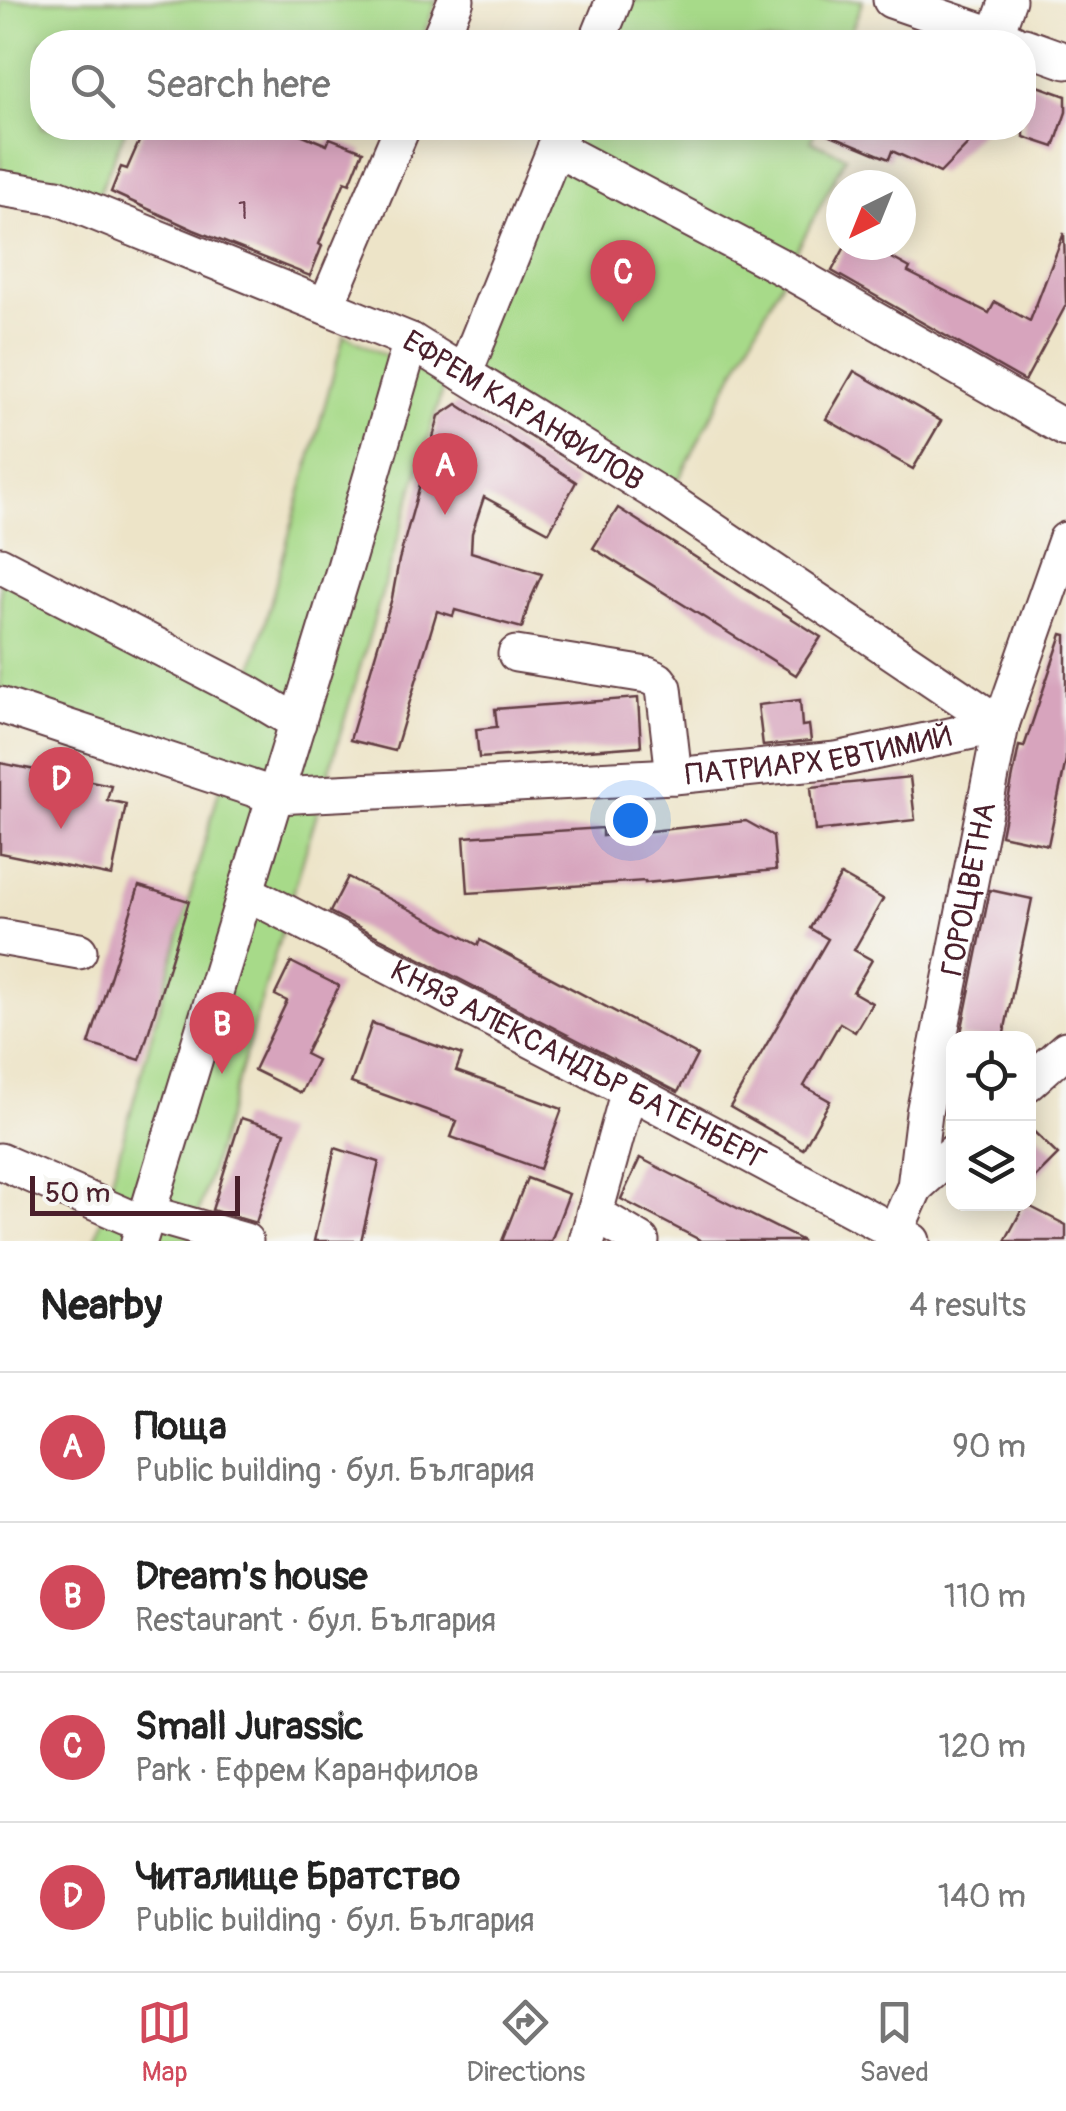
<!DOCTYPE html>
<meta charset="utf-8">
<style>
body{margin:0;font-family:Pangolin,sans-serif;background:#f2f2f2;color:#222}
.controls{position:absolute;right:30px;bottom:30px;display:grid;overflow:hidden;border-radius:20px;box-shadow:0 5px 25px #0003}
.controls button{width:90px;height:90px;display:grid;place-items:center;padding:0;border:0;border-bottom:2px solid #e0e0e0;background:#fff;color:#222;font:50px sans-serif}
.compass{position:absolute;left:826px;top:170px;width:90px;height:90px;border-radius:50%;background:#fff;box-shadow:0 5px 25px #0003;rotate:223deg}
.scale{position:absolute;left:30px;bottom:25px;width:210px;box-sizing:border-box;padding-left:10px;border:5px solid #4a1f2b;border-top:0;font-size:28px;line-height:35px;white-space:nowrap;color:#4a1f2b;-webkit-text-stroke:8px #f6f6f2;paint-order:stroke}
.you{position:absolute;left:630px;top:820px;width:35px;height:35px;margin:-25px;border:8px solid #fff;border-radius:50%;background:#1a73e8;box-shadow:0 0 0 15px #1a73e833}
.badge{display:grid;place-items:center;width:65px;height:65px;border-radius:50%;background:#d1495b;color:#fff;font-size:32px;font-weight:700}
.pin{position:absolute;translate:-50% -82px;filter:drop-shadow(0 2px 5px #0008)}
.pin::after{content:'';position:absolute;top:52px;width:35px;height:30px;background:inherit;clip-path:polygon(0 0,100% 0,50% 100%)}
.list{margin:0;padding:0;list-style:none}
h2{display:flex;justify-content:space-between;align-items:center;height:130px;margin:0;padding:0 40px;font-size:42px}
h2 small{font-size:32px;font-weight:400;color:#767676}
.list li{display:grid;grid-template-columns:65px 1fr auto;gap:30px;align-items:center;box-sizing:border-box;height:150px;padding:0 40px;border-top:2px solid #e0e0e0}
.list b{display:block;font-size:38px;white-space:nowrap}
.list p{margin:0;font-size:32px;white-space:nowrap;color:#767676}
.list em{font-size:32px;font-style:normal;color:#767676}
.icon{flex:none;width:55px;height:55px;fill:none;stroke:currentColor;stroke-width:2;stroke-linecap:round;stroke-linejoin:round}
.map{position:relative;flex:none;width:1066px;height:1241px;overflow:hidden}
.search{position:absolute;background:#fff;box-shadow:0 5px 25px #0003;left:30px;right:30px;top:30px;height:110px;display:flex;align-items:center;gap:25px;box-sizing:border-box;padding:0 35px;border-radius:40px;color:#767676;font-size:38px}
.sheet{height:730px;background:#fff}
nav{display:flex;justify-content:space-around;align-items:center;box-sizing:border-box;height:140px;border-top:2px solid #e0e0e0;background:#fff;font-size:28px;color:#767676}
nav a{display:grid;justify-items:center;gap:5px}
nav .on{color:#d1495b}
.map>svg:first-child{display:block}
.green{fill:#a7da89;stroke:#787c5a;stroke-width:2.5}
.building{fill:#d7a4bd}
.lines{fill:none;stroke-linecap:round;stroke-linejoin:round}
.minor-casing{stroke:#623d43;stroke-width:39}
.minor{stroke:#fff;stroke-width:35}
.labels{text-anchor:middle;stroke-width:9;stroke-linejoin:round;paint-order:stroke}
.number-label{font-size:25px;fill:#6d4050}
.street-label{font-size:30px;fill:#4a1f2b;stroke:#f6f6f2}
</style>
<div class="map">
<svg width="1066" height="1241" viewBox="0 0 1066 1241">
<rect width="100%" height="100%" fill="#f6f6f2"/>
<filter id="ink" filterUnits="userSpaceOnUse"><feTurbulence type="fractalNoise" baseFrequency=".01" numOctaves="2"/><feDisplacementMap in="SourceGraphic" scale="20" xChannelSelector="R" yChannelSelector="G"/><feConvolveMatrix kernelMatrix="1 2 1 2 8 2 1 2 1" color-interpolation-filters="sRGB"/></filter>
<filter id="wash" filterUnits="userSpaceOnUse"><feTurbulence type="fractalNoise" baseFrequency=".0048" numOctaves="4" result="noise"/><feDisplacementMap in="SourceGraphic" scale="40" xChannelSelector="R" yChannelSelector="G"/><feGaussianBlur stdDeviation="2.25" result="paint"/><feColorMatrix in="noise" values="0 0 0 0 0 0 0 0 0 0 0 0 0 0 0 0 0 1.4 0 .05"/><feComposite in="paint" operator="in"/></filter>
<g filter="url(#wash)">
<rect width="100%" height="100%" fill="#ede4c8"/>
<!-- green -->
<g class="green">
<polygon points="0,0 437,0 421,42 42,42 42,128 126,128 96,201 0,171"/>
<polygon points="614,0 863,0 847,42 597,42"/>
<polygon points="563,128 816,128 811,141 846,156 668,500 464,374"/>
<polygon points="344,335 444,384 190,1241 95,1241 222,779 0,705 0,565 246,692"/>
</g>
<g id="blocks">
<!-- building -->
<g class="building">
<polygon points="1024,81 1066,96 1066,112 1054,147 1024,137"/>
<polygon points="145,128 286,128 327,145 330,138 363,151 350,183 345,181 319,244 322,246 310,276 194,230 111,192 121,167 127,169"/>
<polygon points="814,128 984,128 940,173 892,151 889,159"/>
<polygon points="1064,233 1066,305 1025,381 832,271 846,245 868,245 910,268 908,272 989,313 995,302 1030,321"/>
<polygon points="854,371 941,421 913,469 826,419"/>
<polygon points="457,404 576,482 549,532 484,497 472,533 471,552 542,574 529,603 522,628 455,610 453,616 437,611 395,751 350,740 392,598 399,560 439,416"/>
<polygon points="618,508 821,637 796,675 593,548"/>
<polygon points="1062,634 1066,635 1066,760 1048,845 1001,835 1019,746 1024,747"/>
<polygon points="638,698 641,746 479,758 476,729 497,727 495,709"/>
<polygon points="800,700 802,726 809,725 811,741 763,746 758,705"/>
<polygon points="0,763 111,785 107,800 126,804 112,876 0,853"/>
<polygon points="910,777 915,820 815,831 811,787"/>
<polygon points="746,821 773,836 776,870 645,883 645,881 468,893 464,837 602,828 602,836"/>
<polygon points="841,875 883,899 854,950 872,960 853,992 872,1003 855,1032 840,1023 804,1086 830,1101 803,1149 730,1107 828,939 810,928"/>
<polygon points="348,877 478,945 480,940 697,1055 678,1092 330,912"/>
<polygon points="139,886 189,901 140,1060 89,1044"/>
<polygon points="990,890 1032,899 1003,1038 960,1038"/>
<polygon points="291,962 339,986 305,1054 317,1060 301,1093 254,1070 287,1001 275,995"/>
<polygon points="372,1023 462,1055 456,1071 562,1109 540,1169 451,1137 457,1121 351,1083"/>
<polygon points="241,1118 285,1132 256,1223 212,1210"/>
<polygon points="1028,1126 1058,1155 1028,1185"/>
<polygon points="335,1148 379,1162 361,1241 314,1241"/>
<polygon points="640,1158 745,1212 803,1241 702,1241 621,1199"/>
<polygon points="527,1178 569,1194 551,1241 502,1241"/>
<polygon points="1025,1204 1066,1225 1066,1241 1005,1241"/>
</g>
</g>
</g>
<g filter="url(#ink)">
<use href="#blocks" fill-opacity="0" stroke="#623d43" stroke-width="2.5"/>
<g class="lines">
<defs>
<g id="minor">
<polyline points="891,0 1013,42"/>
<polyline points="995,36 1008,0"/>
<polyline points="438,42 456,0"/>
<polyline points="597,42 614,0"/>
<polyline points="1024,46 1066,61"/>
<polyline points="555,148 787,270 1066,429"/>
<path id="s1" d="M0,188L57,197L411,341L668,500L1001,725"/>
<polyline points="326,306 402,128"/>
<polyline points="464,374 563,129"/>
<polyline points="0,565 246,692 298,723"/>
<polyline points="516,654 647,675 658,680 664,688 674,776"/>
<path id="s2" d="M0,705L276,796L674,776L836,760L1001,725"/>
<path id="s3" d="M246,892L629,1090L912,1241"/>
<polyline points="0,937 79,951"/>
<polyline points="1028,1083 1066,1049"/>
<polyline points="0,1161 126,1216"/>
<polyline points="915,1187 954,1152"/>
<polyline points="147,1213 245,1241"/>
<polyline points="594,1213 641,1241"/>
<polyline points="139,1241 345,567 411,341"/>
<polyline points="587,1241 629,1090"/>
<path id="s4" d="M891,1241L915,1187L924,1113L1001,725L1066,540"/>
</g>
</defs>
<!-- minor casing -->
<use href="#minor" class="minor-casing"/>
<!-- minor -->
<use href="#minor" class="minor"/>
</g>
</g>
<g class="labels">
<!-- number labels -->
<g class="number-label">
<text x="243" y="219">1</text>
</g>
<!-- street labels -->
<g class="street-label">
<text dy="10" stroke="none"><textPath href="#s1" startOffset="572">ЕФРЕМ КАРАНФИЛОВ</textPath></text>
<text dy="10" stroke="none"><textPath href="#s2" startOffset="835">ПАТРИАРХ ЕВТИМИЙ</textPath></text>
<text dy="10" stroke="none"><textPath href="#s4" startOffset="362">ГОРОЦВЕТНА</textPath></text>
<text dy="10" stroke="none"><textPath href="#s3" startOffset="375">КНЯЗ АЛЕКСАНДЪР БАТЕНБЕРГ</textPath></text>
</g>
</g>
</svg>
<div class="controls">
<button><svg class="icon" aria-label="locate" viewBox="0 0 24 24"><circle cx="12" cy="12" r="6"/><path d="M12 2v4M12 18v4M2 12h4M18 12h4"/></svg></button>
<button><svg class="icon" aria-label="layers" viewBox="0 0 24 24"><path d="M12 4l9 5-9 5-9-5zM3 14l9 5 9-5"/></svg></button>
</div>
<svg class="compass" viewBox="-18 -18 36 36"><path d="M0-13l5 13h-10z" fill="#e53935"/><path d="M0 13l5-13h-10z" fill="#767676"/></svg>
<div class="scale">50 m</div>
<div class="you"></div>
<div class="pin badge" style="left:445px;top:515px">A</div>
<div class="pin badge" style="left:222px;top:1074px">B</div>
<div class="pin badge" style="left:623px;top:322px">C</div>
<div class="pin badge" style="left:61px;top:829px">D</div>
<div class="search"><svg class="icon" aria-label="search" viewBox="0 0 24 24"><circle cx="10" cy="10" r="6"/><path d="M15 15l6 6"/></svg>Search here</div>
</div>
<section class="sheet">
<h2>Nearby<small>4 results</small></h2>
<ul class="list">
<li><span class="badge">A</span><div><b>Поща</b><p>Public building · бул. България</p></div><em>90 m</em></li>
<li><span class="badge">B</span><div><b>Dream's house</b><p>Restaurant · бул. България</p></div><em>110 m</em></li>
<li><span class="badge">C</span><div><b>Small Jurassic</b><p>Park · Ефрем Каранфилов</p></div><em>120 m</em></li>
<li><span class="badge">D</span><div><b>Читалище Братство</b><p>Public building · бул. България</p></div><em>140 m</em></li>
</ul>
</section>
<nav>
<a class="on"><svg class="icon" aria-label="map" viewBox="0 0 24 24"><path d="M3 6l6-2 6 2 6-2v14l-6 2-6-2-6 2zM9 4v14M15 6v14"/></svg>Map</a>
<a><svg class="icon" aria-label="directions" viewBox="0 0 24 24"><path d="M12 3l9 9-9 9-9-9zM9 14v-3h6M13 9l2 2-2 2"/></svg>Directions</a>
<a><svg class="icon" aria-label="saved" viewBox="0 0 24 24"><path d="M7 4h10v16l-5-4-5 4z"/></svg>Saved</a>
</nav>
